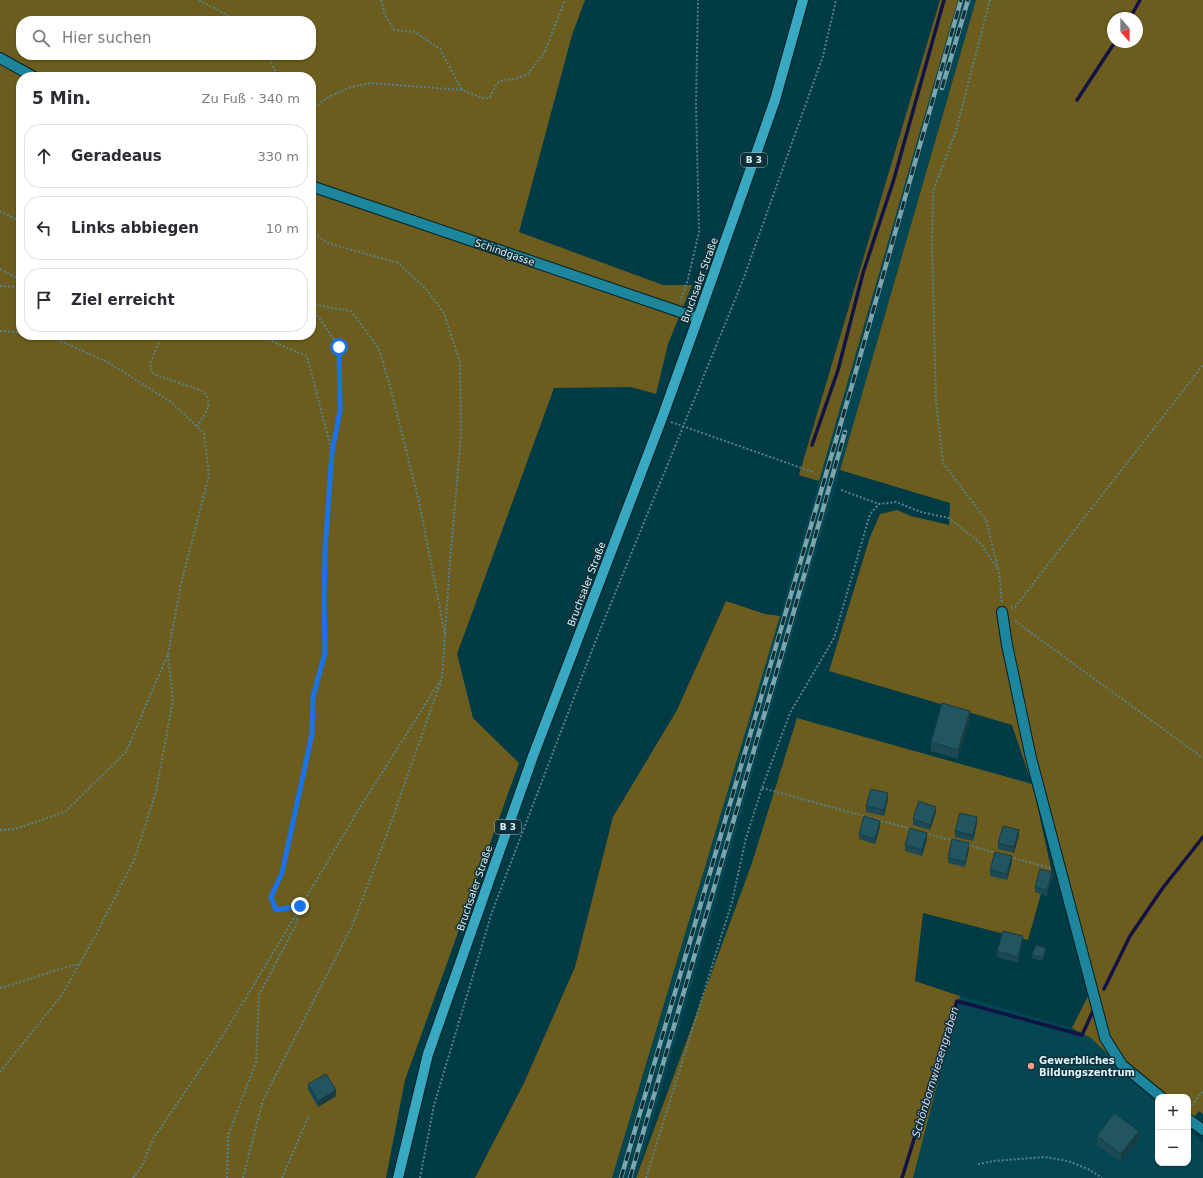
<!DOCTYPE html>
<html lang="de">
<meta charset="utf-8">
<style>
body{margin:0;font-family:"DejaVu Sans",sans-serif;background:#f2f2f3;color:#2b2b33}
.controls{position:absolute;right:12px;bottom:12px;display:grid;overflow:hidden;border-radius:8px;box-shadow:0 1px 3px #0004}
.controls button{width:36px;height:36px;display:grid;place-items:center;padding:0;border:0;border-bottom:1px solid #e1e1e2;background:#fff;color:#2b2b33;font:20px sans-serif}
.compass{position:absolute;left:1107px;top:12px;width:36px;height:36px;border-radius:50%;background:#fff;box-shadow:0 1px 3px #0004;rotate:159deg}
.stop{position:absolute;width:12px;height:12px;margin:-9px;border:3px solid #1a73e8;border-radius:50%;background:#fff}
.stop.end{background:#1a73e8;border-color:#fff;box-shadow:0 1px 4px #0008}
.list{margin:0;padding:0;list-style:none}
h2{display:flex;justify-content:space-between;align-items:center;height:52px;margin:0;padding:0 16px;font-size:17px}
h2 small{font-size:13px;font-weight:400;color:#7c7c81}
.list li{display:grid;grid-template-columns:26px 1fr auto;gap:12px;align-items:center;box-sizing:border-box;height:64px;margin:0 8px 8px;padding:0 8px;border:1px solid #e1e1e2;border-radius:16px}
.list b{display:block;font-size:15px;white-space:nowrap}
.list em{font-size:13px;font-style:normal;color:#7c7c81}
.icon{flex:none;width:22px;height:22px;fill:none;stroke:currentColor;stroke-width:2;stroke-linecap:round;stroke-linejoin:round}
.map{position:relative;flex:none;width:1203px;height:1178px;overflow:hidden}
.search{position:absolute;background:#fff;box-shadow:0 1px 3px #0004;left:16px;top:16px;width:300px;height:44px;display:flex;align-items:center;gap:10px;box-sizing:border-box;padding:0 14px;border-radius:16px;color:#7c7c81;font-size:15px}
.panel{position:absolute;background:#fff;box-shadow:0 1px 3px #0004;left:16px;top:72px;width:300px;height:268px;border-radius:16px}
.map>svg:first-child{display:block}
.built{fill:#044753}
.green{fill:#6c5d1e;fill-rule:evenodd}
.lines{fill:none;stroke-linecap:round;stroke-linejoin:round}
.stream{stroke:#121247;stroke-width:3.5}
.street-casing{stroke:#022027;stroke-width:12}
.primary-casing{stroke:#022027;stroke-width:12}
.path{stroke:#54828b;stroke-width:2;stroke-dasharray:2 2;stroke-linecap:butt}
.street{stroke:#1d869c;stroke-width:10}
.primary{stroke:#38a9c1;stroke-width:10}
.rail-casing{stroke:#7da5ad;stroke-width:4.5}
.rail{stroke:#102f36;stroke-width:3;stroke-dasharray:9;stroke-linecap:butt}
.wall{fill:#1c4953}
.shaded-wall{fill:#173c44}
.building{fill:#215561;stroke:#173c44}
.route{stroke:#1a73e8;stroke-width:5}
.poi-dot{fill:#f49e87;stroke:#102f36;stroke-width:1.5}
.labels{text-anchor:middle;stroke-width:3;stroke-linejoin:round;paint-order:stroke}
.shield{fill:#102f36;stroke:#9fbac1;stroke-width:1}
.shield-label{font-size:9px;font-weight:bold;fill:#dcf6fd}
.street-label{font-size:10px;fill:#dcf6fd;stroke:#102f36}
.poi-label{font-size:10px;font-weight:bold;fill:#dcf6fd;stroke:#102f36;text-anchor:start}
.water-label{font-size:11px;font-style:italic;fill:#d1d9fe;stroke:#102f36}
</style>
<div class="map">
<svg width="1203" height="1178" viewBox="0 0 1203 1178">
<rect width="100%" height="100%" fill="#013b46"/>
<!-- built -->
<g class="built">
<polygon points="958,0 976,0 840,470 636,1178 612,1178 780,616"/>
<polygon points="960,996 1072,1028 1091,1038 1158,1101 1158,1163 1188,1163 1188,1129 1203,1142 1203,1178 913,1178"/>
</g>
<!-- green -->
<g class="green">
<path d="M0,0H585L572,35L519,232L663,285H692L668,344L656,394L631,387L554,388L457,654L473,718L519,763L405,1080L386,1178H0ZM21,21H311V55H21ZM21,77H311V335H21Z"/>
<polygon points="940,0 958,0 819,481 799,475"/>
<path d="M976,0H1203V1114L1199,1111L1188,1125V1097H1158V1101L1091,1038L1072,1028L1095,982L1034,790L1053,878L1046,876L1028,940L923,913L915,981L960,996L913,1178H636L752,863L797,718L1032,784L1012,725L829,671L870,537L880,514L897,510L911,516L949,525L950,503L840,470ZM1113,18H1137V42H1113Z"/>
<polygon points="726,601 765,614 780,616 612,1178 475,1178 524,1083 575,967 613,817 677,710"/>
</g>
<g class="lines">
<!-- stream -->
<g class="stream">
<polyline points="1130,18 1140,0"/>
<polyline points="1077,100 1115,42"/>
<polyline points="812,445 838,370 863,273 894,179 944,0"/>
<polyline points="1104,989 1130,936 1162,889 1203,837"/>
<polyline points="902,1178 957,1001 1082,1035 1093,1011"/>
</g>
<defs>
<g id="street">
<polyline points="0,58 34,77"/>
<polyline points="311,186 698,318"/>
<polyline points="1002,612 1007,645 1031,758 1105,1038 1122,1065 1161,1097"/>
<polyline points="1188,1119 1203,1130"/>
</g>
<polyline id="primary" points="398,1178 428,1054 533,756 662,418 698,318 775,100 803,0"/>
</defs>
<!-- street casing -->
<use href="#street" class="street-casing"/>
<!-- primary casing -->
<use href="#primary" class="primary-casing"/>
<!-- path -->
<g class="path">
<polyline points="199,0 238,21"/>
<polyline points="381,0 385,15 394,30 415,32 440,49 462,90"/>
<polyline points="990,0 955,134 933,191 932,245 936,401 943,463 986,520 998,568"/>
<polyline points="268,55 276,73 276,77"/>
<polyline points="311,110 327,98 348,88 370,83 462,90 485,99 490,97 497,83 503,80 516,79 528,74 544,53 565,0"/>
<polyline points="0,211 21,222"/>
<polyline points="0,269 21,280"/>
<polyline points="0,286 21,287"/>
<polyline points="680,302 688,279 699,232 696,104 698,0"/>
<polyline points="311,304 351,311 379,349 390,386 419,501 445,635"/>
<polyline points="0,331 21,332"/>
<path d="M162,335L150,364L152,372L156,375L200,390C217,401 205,414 197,426"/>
<polyline points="257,335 307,356 332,452 340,411 339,347 311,306"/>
<polyline points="671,422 813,472"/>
<polyline points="841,490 879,504"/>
<polyline points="1011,608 1015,607 1203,365"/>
<polyline points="1015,621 1203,758"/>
<polyline points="762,788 911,829"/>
<polyline points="0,830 15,829 65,812 126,752 168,654 181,584 209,475 204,433 171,402 109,363 48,335"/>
<polyline points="925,833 954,841"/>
<polyline points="968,845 996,853"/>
<polyline points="1010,857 1050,868"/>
<path d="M0,988C27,981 52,970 79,964"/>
<polyline points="0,1072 61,996 98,931 134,860 156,792 173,700 168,655"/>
<polyline points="1189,1109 1203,1091"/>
<polyline points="978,1164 994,1161 1045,1157 1068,1161 1090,1170 1102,1178"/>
<polyline points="133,1178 142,1166 153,1139 212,1052 249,993 359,809 440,681"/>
<polyline points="227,1178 228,1136 256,1062 259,995 296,925 300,906 276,910 271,897 282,873 312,734 313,697 325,653 324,600 325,551 332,452"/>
<polyline points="243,1178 263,1100 353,924 383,845 442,678 450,561 461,436 460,362 444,313 426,289 398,263 327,243 311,231"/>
<polyline points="282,1178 309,1115"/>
<polyline points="420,1178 434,1105 492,912 596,640 743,280 823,56 836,0"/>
<polyline points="646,1178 732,902 746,838 762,788 790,713 834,638 870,514 879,504 896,502 921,512 949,518 981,544 999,571 1002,603"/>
</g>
<!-- street -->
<use href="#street" class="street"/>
<!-- primary -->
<use href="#primary" class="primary"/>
<defs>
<g id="rail">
<polyline points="942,88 968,0"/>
<polyline points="621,1178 852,385 961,0"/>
<polyline points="630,1178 776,674 845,432"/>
</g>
</defs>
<!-- rail casing -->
<use href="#rail" class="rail-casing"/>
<!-- rail -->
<use href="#rail" class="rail"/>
</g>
<!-- wall -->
<g class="wall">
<polygon points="970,720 958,759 931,751 931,742"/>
<polygon points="888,799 884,816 866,812 866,806"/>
<polygon points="936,812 930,830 913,825 913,819"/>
<polygon points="977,823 973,841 955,837 955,831"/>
<polygon points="880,827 875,844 859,839 859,834"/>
<polygon points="1019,835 1014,853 998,849 998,843"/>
<polygon points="927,839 922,856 905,851 905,845"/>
<polygon points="969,849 965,867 948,863 948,858"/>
<polygon points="1012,862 1007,880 990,876 990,870"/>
<polygon points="1052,878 1047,896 1035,892 1035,887"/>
<polygon points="1023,942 1018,963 997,957 997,951"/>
<polygon points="1046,951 1043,961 1032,958 1032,955"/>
<polygon points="308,1084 336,1096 318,1107 308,1090"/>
<polygon points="1097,1136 1139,1139 1121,1162 1097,1145"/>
</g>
<!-- shaded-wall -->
<g class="shaded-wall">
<polygon points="970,711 970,720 958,759 958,750"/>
<polygon points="888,793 888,799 884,816 884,810"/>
<polygon points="936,807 936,812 930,830 930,825"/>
<polygon points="977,817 977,823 973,841 973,835"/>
<polygon points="880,821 880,827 875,844 875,839"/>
<polygon points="1019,830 1019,835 1014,853 1014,847"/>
<polygon points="927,833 927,839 922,856 922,850"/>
<polygon points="969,843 969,849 965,867 965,862"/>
<polygon points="1012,856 1012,862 1007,880 1007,874"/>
<polygon points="1052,872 1052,878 1047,896 1047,890"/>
<polygon points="1023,936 1023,942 1018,963 1018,957"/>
<polygon points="1046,948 1046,951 1043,961 1043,958"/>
<polygon points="336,1090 336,1096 318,1107 318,1101"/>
<polygon points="1139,1131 1139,1139 1121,1162 1121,1154"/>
</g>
<!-- building -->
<g class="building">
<polygon points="942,703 970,711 958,750 931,742"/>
<polygon points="871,789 888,793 884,810 866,806"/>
<polygon points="919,801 936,807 930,825 913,819"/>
<polygon points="960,813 977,817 973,835 955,831"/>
<polygon points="864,816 880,821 875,839 859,834"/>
<polygon points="1003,826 1019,830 1014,847 998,843"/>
<polygon points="910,828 927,833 922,850 905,845"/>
<polygon points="952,839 969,843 965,862 948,858"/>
<polygon points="995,852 1012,856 1007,874 990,870"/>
<polygon points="1040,869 1052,872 1047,890 1035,887"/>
<polygon points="1003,931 1023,936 1018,957 997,951"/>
<polygon points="1036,945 1046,948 1043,958 1032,955"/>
<polygon points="326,1074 336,1090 318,1101 308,1084"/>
<polygon points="1114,1113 1139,1131 1121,1154 1097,1136"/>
</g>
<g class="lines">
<!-- route -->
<polyline class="route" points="300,906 276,910 271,897 282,873 312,734 313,697 325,653 324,600 325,551 332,452 340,411 339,347"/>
</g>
<!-- markers -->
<circle class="poi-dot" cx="1031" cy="1066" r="4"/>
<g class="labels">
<!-- shield labels -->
<g class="shield">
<rect x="741" y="153" width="26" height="14" rx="3"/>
<rect x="495" y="820" width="26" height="14" rx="3"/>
</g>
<g class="shield-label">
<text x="754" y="163">B 3</text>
<text x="508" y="830">B 3</text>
</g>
<!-- street labels -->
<g class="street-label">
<text transform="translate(505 252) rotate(19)" y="4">Schindgasse</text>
<text transform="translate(699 280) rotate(-70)" y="4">Bruchsaler Straße</text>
<text transform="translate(586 584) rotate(-69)" y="4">Bruchsaler Straße</text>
<text transform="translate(474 888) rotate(-71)" y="4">Bruchsaler Straße</text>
</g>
<!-- poi labels -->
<g class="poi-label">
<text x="1039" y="1064">Gewerbliches<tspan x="1039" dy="12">Bildungszentrum</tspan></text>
</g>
<!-- water labels -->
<g class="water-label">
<text transform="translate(935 1072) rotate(-73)" y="4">Schönbornwiesengraben</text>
</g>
</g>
</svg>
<div class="controls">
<button>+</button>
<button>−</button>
</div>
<svg class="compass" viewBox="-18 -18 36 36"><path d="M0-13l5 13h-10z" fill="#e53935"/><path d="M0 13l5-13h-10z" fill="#7c7c81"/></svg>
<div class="stop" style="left:339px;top:347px"></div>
<div class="stop end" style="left:300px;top:906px"></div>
<div class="search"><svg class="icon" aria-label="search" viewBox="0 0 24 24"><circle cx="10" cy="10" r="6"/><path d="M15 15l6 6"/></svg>Hier suchen</div>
<section class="panel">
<h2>5 Min.<small>Zu Fuß · 340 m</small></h2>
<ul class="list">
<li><svg class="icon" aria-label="ahead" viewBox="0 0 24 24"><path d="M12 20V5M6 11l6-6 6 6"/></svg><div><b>Geradeaus</b></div><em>330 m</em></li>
<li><svg class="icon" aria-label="left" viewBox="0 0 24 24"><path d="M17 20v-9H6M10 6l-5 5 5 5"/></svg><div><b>Links abbiegen</b></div><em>10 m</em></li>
<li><svg class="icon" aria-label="arrive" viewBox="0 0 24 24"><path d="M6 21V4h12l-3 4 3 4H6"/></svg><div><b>Ziel erreicht</b></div></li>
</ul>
</section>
</div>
